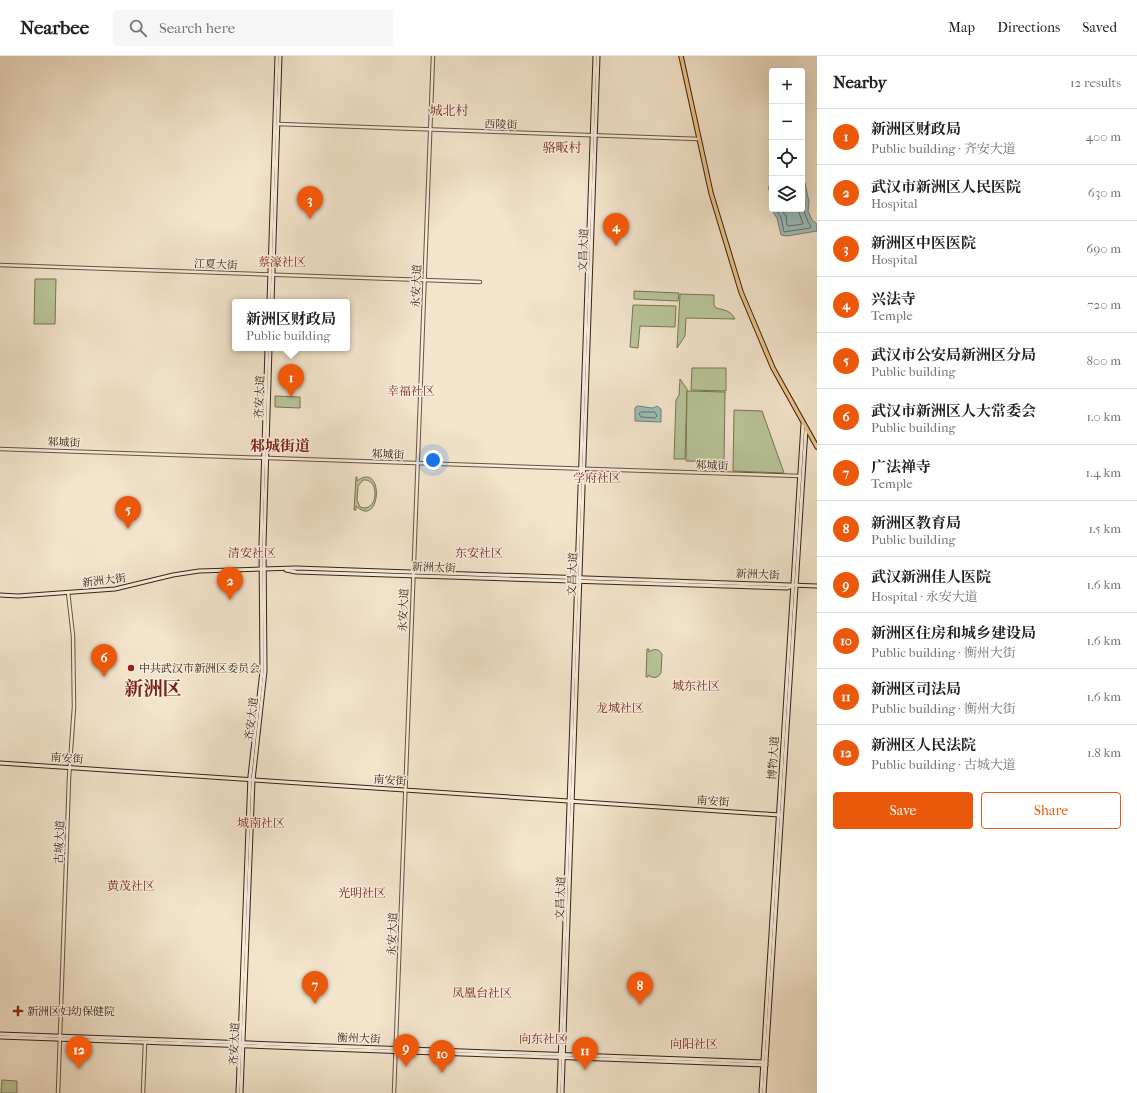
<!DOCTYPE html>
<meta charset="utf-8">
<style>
body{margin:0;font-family:"IM FELL French Canon","Noto Serif SC",serif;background:#f6f6f6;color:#202124}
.controls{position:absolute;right:12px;top:12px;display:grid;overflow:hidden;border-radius:4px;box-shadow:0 4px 16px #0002}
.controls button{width:36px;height:36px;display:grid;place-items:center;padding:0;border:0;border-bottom:1px solid #e0e0e0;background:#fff;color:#202124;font:20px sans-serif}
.you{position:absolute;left:433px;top:404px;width:14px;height:14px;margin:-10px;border:3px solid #fff;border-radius:50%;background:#1a73e8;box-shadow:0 0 0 6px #1a73e833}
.badge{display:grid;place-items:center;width:26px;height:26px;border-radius:50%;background:#ea580c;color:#fff;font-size:13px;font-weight:700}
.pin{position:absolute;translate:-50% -33px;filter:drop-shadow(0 1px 2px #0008)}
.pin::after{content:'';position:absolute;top:21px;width:14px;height:12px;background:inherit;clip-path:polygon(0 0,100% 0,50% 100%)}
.popup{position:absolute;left:232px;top:243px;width:118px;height:52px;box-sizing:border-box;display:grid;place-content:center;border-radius:4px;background:#fff;filter:drop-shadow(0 1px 3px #0005);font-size:13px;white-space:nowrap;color:#757577}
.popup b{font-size:15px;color:#202124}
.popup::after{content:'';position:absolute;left:50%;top:100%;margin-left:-8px;border:8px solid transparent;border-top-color:#fff}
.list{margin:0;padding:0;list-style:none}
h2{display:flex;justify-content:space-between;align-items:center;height:52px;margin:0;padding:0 16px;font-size:17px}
h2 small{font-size:13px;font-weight:400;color:#757577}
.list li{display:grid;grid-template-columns:26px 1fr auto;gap:12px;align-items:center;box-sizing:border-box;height:56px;padding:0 16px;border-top:1px solid #e0e0e0}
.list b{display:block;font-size:15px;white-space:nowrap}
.list p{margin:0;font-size:13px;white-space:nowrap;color:#757577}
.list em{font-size:13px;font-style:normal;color:#757577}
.actions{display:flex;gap:8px;padding:12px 16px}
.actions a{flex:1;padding:9px 0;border:1px solid #ea580c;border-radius:4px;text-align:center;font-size:14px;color:#ea580c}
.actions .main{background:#ea580c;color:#fff}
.icon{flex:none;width:22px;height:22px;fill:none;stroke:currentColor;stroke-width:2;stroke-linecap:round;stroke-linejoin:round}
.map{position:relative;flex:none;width:817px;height:1037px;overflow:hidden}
header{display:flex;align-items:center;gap:24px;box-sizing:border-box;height:56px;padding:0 20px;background:#fff;border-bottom:1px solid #e0e0e0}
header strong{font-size:19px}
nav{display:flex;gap:22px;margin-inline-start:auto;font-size:14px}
.search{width:280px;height:36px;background:#f6f6f6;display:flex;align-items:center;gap:10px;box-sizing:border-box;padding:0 14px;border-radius:4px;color:#757577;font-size:15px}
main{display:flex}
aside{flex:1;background:#fff}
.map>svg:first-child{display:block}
.green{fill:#b8c59a;stroke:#787454;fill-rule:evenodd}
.water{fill:#9cbebc;stroke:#748076}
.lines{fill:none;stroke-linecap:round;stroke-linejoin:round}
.shore{stroke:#6a7065;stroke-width:1}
.tertiary-casing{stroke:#68523e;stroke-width:4.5}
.secondary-casing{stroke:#39220e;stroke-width:5}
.trunk-casing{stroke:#39220e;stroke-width:5.5}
.tertiary{stroke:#f7edde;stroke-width:2.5}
.secondary{stroke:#f7edde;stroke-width:3}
.trunk{stroke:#eac286;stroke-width:3.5}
.poi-dot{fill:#8f2418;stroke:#f7edde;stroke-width:1.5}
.labels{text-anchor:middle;stroke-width:3;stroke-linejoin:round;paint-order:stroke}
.street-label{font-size:11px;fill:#39220e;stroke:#f7edde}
.poi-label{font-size:11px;fill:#39220e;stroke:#f7edde;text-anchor:start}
.neighbourhood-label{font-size:12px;fill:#7a1f14;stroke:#f7edde}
.quarter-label{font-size:13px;fill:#7a1f14;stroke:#f7edde}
.district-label{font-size:15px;font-weight:bold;fill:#7a1f14;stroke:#f7edde}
.town-label{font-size:19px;font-weight:bold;fill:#7a1f14;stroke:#f7edde}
</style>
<header>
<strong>Nearbee</strong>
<div class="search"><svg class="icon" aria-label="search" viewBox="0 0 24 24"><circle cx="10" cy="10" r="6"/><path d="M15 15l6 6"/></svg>Search here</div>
<nav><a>Map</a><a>Directions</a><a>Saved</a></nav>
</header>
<main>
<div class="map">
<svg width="817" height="1037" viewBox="0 0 817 1037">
<rect width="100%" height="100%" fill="#f3e4cc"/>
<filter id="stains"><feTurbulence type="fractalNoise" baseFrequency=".005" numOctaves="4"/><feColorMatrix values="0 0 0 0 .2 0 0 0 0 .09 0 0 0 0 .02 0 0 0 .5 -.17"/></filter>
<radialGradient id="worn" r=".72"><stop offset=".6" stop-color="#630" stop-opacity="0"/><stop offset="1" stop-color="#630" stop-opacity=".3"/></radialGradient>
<!-- green -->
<g class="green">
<polygon points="35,223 56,223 55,268 34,268"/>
<polygon points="634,235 679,237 678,245 634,243"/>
<path d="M680,238L714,239V249L716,252C725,254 731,255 735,263L686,262L685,280L677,292Z"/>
<polygon points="633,249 676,250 675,271 640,270 638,292 630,291"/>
<polygon points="692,312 726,312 726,335 691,334"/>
<polygon points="680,323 687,333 685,403 674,403 676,344 679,339"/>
<polygon points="687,335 725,336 724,406 686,405"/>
<polygon points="275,340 300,341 300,352 275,351"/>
<polygon points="734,354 762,355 784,417 733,415"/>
<path d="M356,421H357V425C385,404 381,474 356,450V454H354ZM363,424C381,422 378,458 360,451L357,444L358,430Z"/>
<path d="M647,593H649V596C654,592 659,593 662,598L661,617C658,622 653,623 648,619V621H646Z"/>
<polygon points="2,1024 17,1025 17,1037 1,1037"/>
</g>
<!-- water -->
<g class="water">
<path d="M802,122L805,127L809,146L808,155L812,164L817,168V175L787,180L781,179L777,162L770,152C771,149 772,145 771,141C770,135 766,131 772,125V153H802Z"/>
<path d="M637,350C642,350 648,352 653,352L657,350L661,353V366L635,365V352Z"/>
</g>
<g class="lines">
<!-- shore -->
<g class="shore">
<polyline points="775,153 781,161 784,176 810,172 811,170 808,166 804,155 805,147 802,131"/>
<polyline points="781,153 786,160 787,169 789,170 803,168 798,153"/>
<polygon points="641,356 655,356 657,360 655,362 641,361 639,358"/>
</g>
<defs>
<g id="tertiary">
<polyline points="278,68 699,83"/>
<polyline points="0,209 480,226"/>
<polyline points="0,393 800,420"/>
<polyline points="58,1037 69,722 74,651 73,580 68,536"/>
<polyline points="143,1037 145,987"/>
<polyline points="394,1037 433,0"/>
</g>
<g id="secondary">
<polyline points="269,246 277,0"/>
<polyline points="272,246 280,0"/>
<polyline points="286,514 296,516 787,532 792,530"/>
<polyline points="0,539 18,540 115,533 173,519 199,515 296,512 817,530"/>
<polyline points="0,707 779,759"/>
<polyline points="0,978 766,1006"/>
<polyline points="0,981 766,1009"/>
<polyline points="238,1037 250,720 262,615 261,488 267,292"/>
<polyline points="241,1037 253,724 265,615 264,488 270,292"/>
<polyline points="559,1037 595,0"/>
<polyline points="562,1037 598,0"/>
<polyline points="761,1037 803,368"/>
<polyline points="764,1037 806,373"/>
</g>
<polyline id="trunk" points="681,0 711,137 741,236 773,312 817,391"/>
</defs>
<!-- tertiary casing -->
<use href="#tertiary" class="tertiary-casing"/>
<!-- secondary casing -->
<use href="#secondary" class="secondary-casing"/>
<!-- trunk casing -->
<use href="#trunk" class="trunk-casing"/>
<!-- tertiary -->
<use href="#tertiary" class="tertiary"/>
<!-- secondary -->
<use href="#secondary" class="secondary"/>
<!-- trunk -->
<use href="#trunk" class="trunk"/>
</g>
<!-- markers -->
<g class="poi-dot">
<circle cx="131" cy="612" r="4"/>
<path d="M16 949h4v4h4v4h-4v4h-4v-4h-4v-4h4z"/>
</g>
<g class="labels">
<!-- street labels -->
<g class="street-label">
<text transform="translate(501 68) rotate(2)" y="4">西陵街</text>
<text transform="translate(583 194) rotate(-88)" y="4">文昌大道</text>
<text transform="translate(216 208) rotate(2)" y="4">江夏大街</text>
<text transform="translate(416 230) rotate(-88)" y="4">永安大道</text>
<text transform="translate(259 341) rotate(-88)" y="4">齐安大道</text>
<text transform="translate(64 386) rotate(2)" y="4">邾城街</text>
<text transform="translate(388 398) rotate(2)" y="4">邾城街</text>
<text transform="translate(712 409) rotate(2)" y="4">邾城街</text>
<text transform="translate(434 511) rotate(2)" y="4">新洲大街</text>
<text transform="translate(572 518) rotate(-88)" y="4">文昌大道</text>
<text transform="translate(758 518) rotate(2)" y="4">新洲大街</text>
<text transform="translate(104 524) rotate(-7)" y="4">新洲大街</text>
<text transform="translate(403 554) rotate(-88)" y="4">永安大道</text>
<text transform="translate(251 663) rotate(-83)" y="4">齐安大道</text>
<text transform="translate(67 702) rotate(4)" y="4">南安街</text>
<text transform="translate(773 702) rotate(-86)" y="4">博物大道</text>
<text transform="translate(390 724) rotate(4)" y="4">南安街</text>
<text transform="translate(713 745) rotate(4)" y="4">南安街</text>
<text transform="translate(59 786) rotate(-88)" y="4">古城大道</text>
<text transform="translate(560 842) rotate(-88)" y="4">文昌大道</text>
<text transform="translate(392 878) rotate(-88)" y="4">永安大道</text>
<text transform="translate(359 982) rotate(2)" y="4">衡州大街</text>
<text transform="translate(234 988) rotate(-88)" y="4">齐安大道</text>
</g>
<!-- poi labels -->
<g class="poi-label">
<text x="139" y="616">中共武汉市新洲区委员会</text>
<text x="27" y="959">新洲区妇幼保健院</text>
</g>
<!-- neighbourhood labels -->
<g class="neighbourhood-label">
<text x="282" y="210">蔡濠社区</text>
<text x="411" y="339">幸福社区</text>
<text x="597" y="426">学府社区</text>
<text x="252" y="501">清安社区</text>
<text x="479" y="501">东安社区</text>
<text x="696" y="634">城东社区</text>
<text x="620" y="656">龙城社区</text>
<text x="261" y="771">城南社区</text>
<text x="131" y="834">黄茂社区</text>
<text x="362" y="841">光明社区</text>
<text x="482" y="941">凤凰台社区</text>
<text x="543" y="987">向东社区</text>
<text x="694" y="992">向阳社区</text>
</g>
<!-- quarter labels -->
<g class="quarter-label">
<text x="449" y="59">城北村</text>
<text x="562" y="96">骆畈村</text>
</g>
<!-- district labels -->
<g class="district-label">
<text x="280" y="395">邾城街道</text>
</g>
<!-- town labels -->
<g class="town-label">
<text x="153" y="639">新洲区</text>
</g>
</g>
<rect width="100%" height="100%" filter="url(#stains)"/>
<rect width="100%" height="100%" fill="url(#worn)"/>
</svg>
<div class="controls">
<button>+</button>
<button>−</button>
<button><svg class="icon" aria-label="locate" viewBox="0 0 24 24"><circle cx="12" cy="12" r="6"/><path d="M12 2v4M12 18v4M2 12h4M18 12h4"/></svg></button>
<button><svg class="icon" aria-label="layers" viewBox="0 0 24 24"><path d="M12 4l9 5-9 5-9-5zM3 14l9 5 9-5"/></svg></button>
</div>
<div class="you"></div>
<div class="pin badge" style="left:291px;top:341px">1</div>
<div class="popup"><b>新洲区财政局</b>Public building</div>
<div class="pin badge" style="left:230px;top:544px">2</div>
<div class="pin badge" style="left:310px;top:163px">3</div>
<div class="pin badge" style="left:616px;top:190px">4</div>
<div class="pin badge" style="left:128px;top:473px">5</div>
<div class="pin badge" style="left:104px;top:621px">6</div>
<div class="pin badge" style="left:315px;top:948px">7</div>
<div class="pin badge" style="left:640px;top:949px">8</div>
<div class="pin badge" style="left:406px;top:1011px">9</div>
<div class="pin badge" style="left:442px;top:1017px">10</div>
<div class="pin badge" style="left:585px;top:1014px">11</div>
<div class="pin badge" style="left:79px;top:1013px">12</div>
</div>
<aside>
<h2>Nearby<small>12 results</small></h2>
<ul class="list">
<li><span class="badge">1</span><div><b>新洲区财政局</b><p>Public building · 齐安大道</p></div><em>400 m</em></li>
<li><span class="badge">2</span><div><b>武汉市新洲区人民医院</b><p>Hospital</p></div><em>630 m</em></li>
<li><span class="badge">3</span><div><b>新洲区中医医院</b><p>Hospital</p></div><em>690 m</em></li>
<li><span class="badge">4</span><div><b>兴法寺</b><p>Temple</p></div><em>720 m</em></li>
<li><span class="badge">5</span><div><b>武汉市公安局新洲区分局</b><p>Public building</p></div><em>800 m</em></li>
<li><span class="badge">6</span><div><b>武汉市新洲区人大常委会</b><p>Public building</p></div><em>1.0 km</em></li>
<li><span class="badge">7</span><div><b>广法禅寺</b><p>Temple</p></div><em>1.4 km</em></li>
<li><span class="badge">8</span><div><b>新洲区教育局</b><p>Public building</p></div><em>1.5 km</em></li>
<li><span class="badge">9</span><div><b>武汉新洲佳人医院</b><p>Hospital · 永安大道</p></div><em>1.6 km</em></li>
<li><span class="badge">10</span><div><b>新洲区住房和城乡建设局</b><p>Public building · 衡州大街</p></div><em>1.6 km</em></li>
<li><span class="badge">11</span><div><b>新洲区司法局</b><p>Public building · 衡州大街</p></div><em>1.6 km</em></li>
<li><span class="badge">12</span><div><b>新洲区人民法院</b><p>Public building · 古城大道</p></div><em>1.8 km</em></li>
</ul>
<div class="actions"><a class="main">Save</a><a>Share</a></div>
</aside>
</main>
